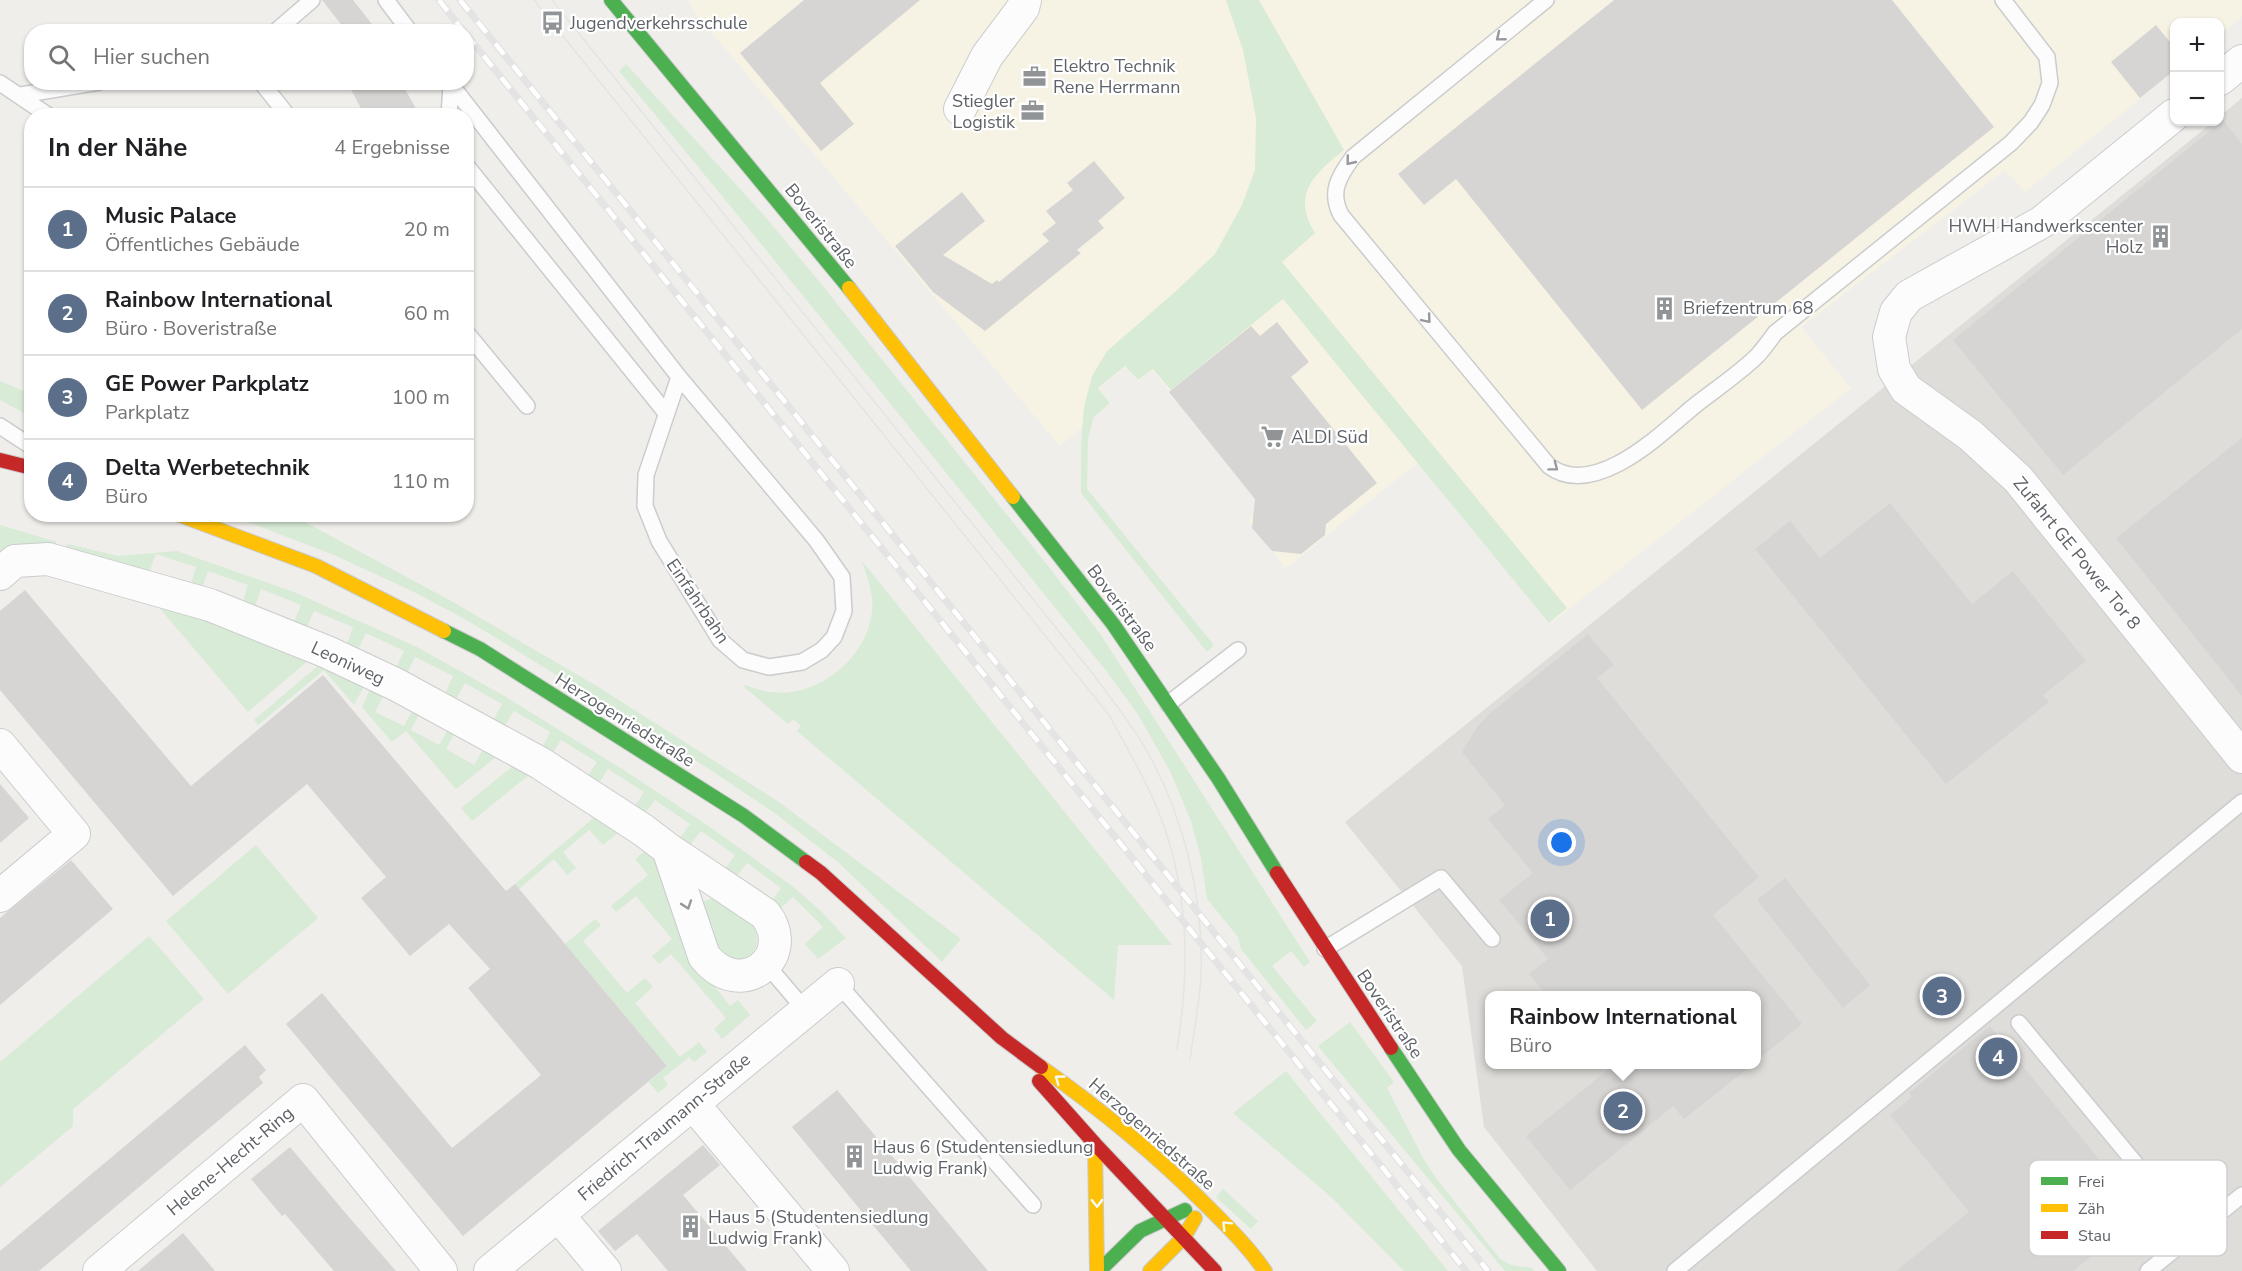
<!DOCTYPE html>
<html lang="de">
<meta charset="utf-8">
<style>
body{margin:0;font-family:"Nunito Sans",sans-serif;background:#f2f2f2;color:#202124}
.controls{position:absolute;right:18px;top:18px;display:grid;overflow:hidden;border-radius:12px;box-shadow:0 2px 4px #0004}
.controls button{width:54px;height:54px;display:grid;place-items:center;padding:0;border:0;border-bottom:2px solid #e0e0e0;background:#fff;color:#202124;font:30px sans-serif}
.you{position:absolute;left:1562px;top:843px;width:21px;height:21px;margin:-15px;border:4px solid #fff;border-radius:50%;background:#1a73e8;box-shadow:0 0 0 9px #1a73e833}
.badge{display:grid;place-items:center;width:39px;height:39px;border-radius:50%;background:#919496;color:#fff;font-size:20px;font-weight:700}
.pin{position:absolute;translate:-50% -50%;border:3px solid #fff;box-shadow:0 2px 6px #0006}
.popup{position:absolute;left:1485px;top:991px;width:276px;height:78px;box-sizing:border-box;display:grid;place-content:center;border-radius:12px;background:#fff;filter:drop-shadow(0 2px 4px #0005);font-size:20px;white-space:nowrap;color:#757577}
.popup b{font-size:22px;color:#202124}
.popup::after{content:'';position:absolute;left:50%;top:100%;margin-left:-12px;border:12px solid transparent;border-top-color:#fff}
.list{margin:0;padding:0;list-style:none}
h2{display:flex;justify-content:space-between;align-items:center;height:78px;margin:0;padding:0 24px;font-size:26px}
h2 small{font-size:20px;font-weight:400;color:#757577}
.list li{display:grid;grid-template-columns:39px 1fr auto;gap:18px;align-items:center;box-sizing:border-box;height:84px;padding:0 24px;border-top:2px solid #e0e0e0}
.list b{display:block;font-size:22px;white-space:nowrap}
.list p{margin:0;font-size:20px;white-space:nowrap;color:#757577}
.list em{font-size:20px;font-style:normal;color:#757577}
.icon{flex:none;width:33px;height:33px;fill:none;stroke:currentColor;stroke-width:2;stroke-linecap:round;stroke-linejoin:round}
.map{position:relative;flex:none;width:2242px;height:1271px;overflow:hidden}
.search{position:absolute;background:#fff;box-shadow:0 2px 4px #0004;left:24px;top:24px;width:450px;height:66px;display:flex;align-items:center;gap:15px;box-sizing:border-box;padding:0 21px;border-radius:24px;color:#757577;font-size:22px}
.panel{position:absolute;background:#fff;box-shadow:0 2px 4px #0004;left:24px;top:108px;width:450px;height:414px;border-radius:24px}
.map>svg:first-child{display:block}
.commercial{fill:#f7f3e4}
.industrial{fill:#dfddda;fill-rule:evenodd}
.green{fill:#d8ebd6}
.building{fill:#d6d5d3}
.lines{fill:none;stroke-linecap:round;stroke-linejoin:round}
.lane-casing{stroke:#cbcccc;stroke-width:18}
.street-casing{stroke:#cbcccc;stroke-width:34}
.fast-casing{stroke:#cacacb;stroke-width:16}
.slow-casing{stroke:#cacacb;stroke-width:16}
.jam-casing{stroke:#cacacb;stroke-width:16}
.lane{stroke:#fdfcfc;stroke-width:15}
.street{stroke:#fdfcfc;stroke-width:32}
.fast{stroke:#4caf50;stroke-width:14}
.slow{stroke:#ffc107;stroke-width:14}
.jam{stroke:#c62828;stroke-width:14}
.tram{stroke:#e4e4e4;stroke-width:1.5}
.rail-casing{stroke:#e4e4e4;stroke-width:7}
.rail{stroke:#fff;stroke-width:4.5;stroke-dasharray:14;stroke-linecap:butt}
.oneway{stroke:#96999c}
.oneway2{stroke:#f6fbf6}
.labels{text-anchor:middle;stroke-width:4.5;stroke-linejoin:round;paint-order:stroke}
.poi-label{font-size:18px;fill:#5f6368;stroke:#fff;text-anchor:start}
.street-label{font-size:18px;fill:#5f6368;stroke:#fff}
.key{fill:#fff;stroke:#cfd0d2;stroke-width:1.5}
.key-label{font-size:16px;fill:#5f6368}
</style>
<div class="map">
<svg width="2242" height="1271" viewBox="0 0 2242 1271">
<rect width="100%" height="100%" fill="#efeeea"/>
<!-- commercial -->
<polygon class="commercial" points="688,0 2242,0 2242,16 2220,35 2220,22 2174,22 2174,71 2025,192 2005,170 1801,327 1851,388 1551,623 1421,460 1286,568 1248,520 1263,507 1153,370 1138,381 1125,367 1099,388 1111,403 1060,446 696,14"/>
<!-- industrial -->
<path class="industrial" d="M2242,98V1271H1597L1484,1127L1462,966L1345,822L2213,122H2220V116ZM1490,996H1756V1064H1490Z"/>
<!-- green -->
<g class="green">
<path d="M1226,0H1259L1344,150C1314,174 1291,195 1315,233L1282,262L1567,608L1549,623L1283,299L1171,390L1153,369L1138,380L1125,366L1098,388L1110,403L1093,418L1088,440L1087,489L1214,645L1207,652L1081,493V444L1084,407L1092,376L1107,351L1176,291L1215,254L1242,205L1255,170L1256,118L1243,50Z"/>
<polygon points="626,64 761,212 818,280 1049,567 1101,635 1310,962 1304,967 1291,951 1272,966 1317,1021 1306,1030 1241,949 1238,937 1207,899 1201,858 1191,821 1170,771 1137,713 1104,668 732,208 619,71"/>
<polygon points="0,381 31,394 31,417 0,400"/>
<polygon points="230,515 292,515 453,602 600,688 779,802 961,939 942,962 839,863 776,814 709,769 470,622 414,592 334,555"/>
<path d="M0,525L57,542L52,547C32,541 17,545 0,557Z"/>
<polygon points="68,544 118,556 177,551 294,592 417,647 501,694 630,774 710,827 792,886 821,911 846,938 818,959 805,944 823,927 793,897 779,910 770,903 781,888 747,863 736,877 725,869 735,855 701,831 690,845 680,838 690,824 655,800 645,813 635,806 644,792 608,769 599,783 588,776 597,762 561,740 552,754 542,748 550,732 514,711 505,725 494,719 502,704 465,683 457,698 446,692 453,676 415,657 407,673 396,668 404,651 366,633 358,649 347,644 353,627 314,611 307,627 294,622 301,605 261,589 255,606 243,601 248,585 208,571 202,588 191,584 196,567 156,554 149,573 63,550"/>
<path d="M862,561L1172,945H1118L1114,1000L797,731L801,726L793,719L788,724L742,685C752,686 760,691 769,692C817,699 867,659 872,611C874,595 867,576 862,561Z"/>
<polygon points="156,604 202,618 310,659 248,712"/>
<polygon points="320,664 365,684 354,705 324,670 258,725 254,720"/>
<polygon points="371,687 384,694 375,712 404,726 413,709 420,712 411,730 439,745 449,728 456,731 446,749 474,765 484,748 497,756 456,789 406,731 392,742 362,707"/>
<polygon points="513,766 529,775 472,821 461,808"/>
<polygon points="596,816 619,832 603,845 589,830 563,852 576,868 567,875 554,859 519,889 515,884"/>
<polygon points="256,845 318,918 228,994 166,921"/>
<polygon points="646,850 655,855 704,973 730,1006 738,1000 750,1015 722,1039 714,1029 726,1018 671,954 659,964 652,956 672,939 636,896 616,912 611,906 648,875 635,859"/>
<path d="M713,898C725,905 743,913 752,925C762,938 756,959 739,962C733,963 726,961 720,960L702,902Z"/>
<polygon points="595,919 601,925 583,941 627,993 645,978 653,987 635,1003 680,1057 699,1042 707,1052 694,1062 689,1057 663,1078 668,1085 658,1093 649,1082 667,1066 565,944"/>
<polygon points="149,936 204,999 73,1109 73,1126 0,1187 0,1062"/>
<polygon points="1350,1022 1394,1082 1387,1088 1423,1158 1436,1178 1500,1259 1511,1265 1532,1268 1534,1271 1505,1271 1318,1046"/>
<polygon points="1286,1071 1448,1271 1404,1271 1331,1197 1233,1113"/>
<polygon points="1223,1189 1258,1221 1251,1229 1216,1197"/>
</g>
<!-- building -->
<g class="building">
<polygon points="322,0 353,0 378,32 347,32"/>
<polygon points="804,0 920,0 820,83 854,124 821,151 740,53"/>
<polygon points="1614,0 1892,0 1994,127 1642,410 1456,179 1424,205 1398,174"/>
<polygon points="2156,25 2175,48 2175,70 2140,98 2111,62"/>
<polygon points="347,82 401,82 420,116 365,116"/>
<polygon points="2223,120 2242,144 2242,329 2063,475 1953,340"/>
<polygon points="1094,161 1125,198 1098,221 1104,228 1077,250 1081,253 985,331 933,292 895,246 962,192 985,221 943,255 992,284 997,280 999,282 1049,241 1042,234 1056,223 1046,211 1073,190 1067,183"/>
<polygon points="1277,322 1309,362 1291,377 1377,483 1326,524 1325,535 1301,554 1272,551 1252,528 1255,499 1169,392 1251,326 1260,336"/>
<polygon points="2242,438 2242,696 2116,538"/>
<polygon points="1890,503 1972,604 2013,571 2086,661 2043,695 2049,702 1946,784 1755,549 1790,521 1820,558"/>
<polygon points="25,590 191,786 323,675 506,891 515,884 667,1066 463,1236 286,1024 322,993 452,1148 541,1075 468,988 490,969 449,924 410,956 361,898 386,877 307,784 173,896 0,690 0,611"/>
<polygon points="1588,634 1614,665 1597,678 1759,877 1713,915 1802,1024 1756,1061 1756,996 1547,996 1529,974 1548,959 1499,900 1533,873 1488,819 1505,805 1462,752 1478,726 1488,715"/>
<polygon points="0,784 29,818 0,843"/>
<polygon points="71,860 113,909 0,1005 0,918"/>
<polygon points="1785,878 1870,985 1843,1008 1757,900"/>
<polygon points="1990,1026 2144,1214 2073,1271 1896,1271 1969,1212 1890,1115 1912,1097 1909,1093"/>
<polygon points="245,1045 266,1070 259,1077 263,1083 39,1271 0,1271 0,1251"/>
<polygon points="1614,1065 1752,1065 1684,1119 1673,1106 1570,1190 1526,1136"/>
<polygon points="837,1090 988,1271 911,1271 792,1127"/>
<polygon points="703,1145 720,1165 683,1195 747,1271 668,1271 637,1234 615,1251 598,1231"/>
<polygon points="290,1147 348,1216 396,1271 334,1271 285,1214 282,1216 251,1179"/>
<polygon points="183,1233 215,1271 138,1271"/>
</g>
<g class="lines">
<defs>
<g id="lane">
<polyline points="386,0 410,32"/>
<path d="M1546,0L1353,157C1339,176 1329,192 1341,215L1549,466C1594,500 1661,434 1693,407C1714,390 1739,374 1758,355C1764,348 1770,340 1775,333L2011,143L2031,122L2042,105L2050,83L2047,57L2003,0"/>
<polyline points="275,32 312,0"/>
<polyline points="261,82 288,116"/>
<polyline points="449,82 679,377 816,540 842,577 844,611 834,637 822,650 802,662 769,667 743,660 720,640 659,541 645,506 646,475 679,377"/>
<polyline points="0,83 49,116"/>
<polyline points="21,95 99,82"/>
<polyline points="449,116 451,85"/>
<polyline points="466,165 666,413"/>
<polyline points="466,332 527,406"/>
<polyline points="0,426 32,447"/>
<polyline points="1168,704 1238,650"/>
<polyline points="1325,949 1441,878 1492,939"/>
<polyline points="766,964 806,1011"/>
<polyline points="838,984 1033,1205"/>
<polyline points="2019,1023 2194,1234"/>
<polyline points="1675,1271 2242,802"/>
<polyline points="2148,1271 2242,1195"/>
</g>
<g id="street">
<polyline points="2220,79 2242,61"/>
<polyline points="960,109 987,56 1023,8 1025,0"/>
<polyline points="2174,115 2042,222 1909,296 1896,312 1889,337 1894,369 1906,389 1970,435 2018,479 2242,757"/>
<path d="M0,574L15,561L48,559L210,605L327,652L397,685L540,763L643,830L668,849L765,914C798,956 741,1003 704,956L668,849"/>
<polyline points="0,745 74,834 0,896"/>
<polyline points="693,1104 833,1271"/>
<polyline points="558,1215 605,1271"/>
<polyline points="99,1271 303,1100 441,1271"/>
<polyline points="490,1271 838,984"/>
</g>
<g id="fast">
<polyline points="611,0 849,288"/>
<polyline points="1013,497 1113,624 1218,778 1277,873"/>
<polyline points="444,631 480,649 744,816 806,862"/>
<polyline points="1391,1048 1459,1150 1559,1271"/>
<polyline points="1099,1271 1140,1231 1185,1210"/>
</g>
<g id="slow">
<polyline points="849,288 1013,497"/>
<polyline points="177,514 316,566 444,631"/>
<path d="M1041,1067C1099,1108 1153,1152 1204,1203C1226,1225 1247,1245 1265,1271"/>
<polyline points="1095,1144 1097,1271"/>
<polyline points="1150,1271 1184,1237 1195,1218"/>
</g>
<g id="jam">
<polyline points="0,460 32,468"/>
<polyline points="806,862 821,873 1002,1038 1041,1067"/>
<polyline points="1277,873 1391,1048"/>
<polyline points="1039,1081 1095,1144 1215,1271"/>
</g>
</defs>
<!-- lane casing -->
<use href="#lane" class="lane-casing"/>
<!-- street casing -->
<use href="#street" class="street-casing"/>
<!-- fast casing -->
<use href="#fast" class="fast-casing"/>
<!-- slow casing -->
<use href="#slow" class="slow-casing"/>
<!-- jam casing -->
<use href="#jam" class="jam-casing"/>
<!-- lane -->
<use href="#lane" class="lane"/>
<!-- street -->
<use href="#street" class="street"/>
<!-- fast -->
<use href="#fast" class="fast"/>
<!-- slow -->
<use href="#slow" class="slow"/>
<!-- jam -->
<use href="#jam" class="jam"/>
<!-- tram -->
<g class="tram">
<path d="M534,0L1109,715C1124,743 1141,771 1154,801C1189,880 1191,965 1177,1049"/>
<path d="M552,0L1093,674C1109,696 1126,717 1141,741C1183,810 1204,896 1201,977C1199,1005 1194,1032 1190,1059"/>
</g>
<defs>
<g id="rail">
<polyline points="439,0 464,32"/>
<polyline points="460,0 1488,1271"/>
<polyline points="466,34 1466,1271"/>
</g>
</defs>
<!-- rail casing -->
<use href="#rail" class="rail-casing"/>
<!-- rail -->
<use href="#rail" class="rail"/>
</g>
<!-- one-way arrows -->
<defs><path id="oneway-chevron" d="M-2-3.5L2.5 0L-2 3.5" fill="none" stroke-width="1.6" stroke-linecap="round" stroke-linejoin="round" transform="scale(1.5)"/></defs>
<g class="oneway">
<use href="#oneway-chevron" transform="translate(1500 37) rotate(141)"/>
<use href="#oneway-chevron" transform="translate(1350 161) rotate(129)"/>
<use href="#oneway-chevron" transform="translate(1427 319) rotate(50)"/>
<use href="#oneway-chevron" transform="translate(1554 467) rotate(37)"/>
<use href="#oneway-chevron" transform="translate(687 905) rotate(71)"/>
</g>
<g class="oneway2">
<use href="#oneway-chevron" transform="translate(1059 1079) rotate(-144)"/>
<use href="#oneway-chevron" transform="translate(1097 1203) rotate(89)"/>
<use href="#oneway-chevron" transform="translate(1226 1225) rotate(-135)"/>
</g>
<!-- icons -->
<defs>
<symbol id="bus-bare" viewBox="-9 -9 18 18"><path d="M-5-6H5V4H4V6H2V4H-2V6H-4V4H-5ZM-3.5-4V0h7V-4ZM-3.5 1.2v1.5H-2V1.2ZM2 1.2v1.5H3.5V1.2Z" fill="#919496" stroke="#fff" stroke-width="2.5" paint-order="stroke"/></symbol>
<symbol id="office-bare" viewBox="-9 -9 18 18"><path d="M-6-3h4V-5.5h4V-3h4V5H-6ZM-1-4.5V-3h2v-1.5ZM-6 0V1H6V0Z" fill="#919496" stroke="#fff" stroke-width="2.5" paint-order="stroke"/></symbol>
<symbol id="building-bare" viewBox="-9 -9 18 18"><path d="M-4-6H4V6H1V3H-1V6H-4ZM-2.5-4.3h1.7v1.8h-1.7ZM.8-4.3h1.7v1.8H.8ZM-2.5-1h1.7V.8h-1.7ZM.8-1h1.7V.8H.8Z" fill="#919496" stroke="#fff" stroke-width="2.5" paint-order="stroke"/></symbol>
<symbol id="supermarket-bare" viewBox="-9 -9 18 18"><path d="M-6-5.5h2.5l.6 2H6L4.5 2H-2.5L-4.4-4H-6ZM-1.5 3.2a1.3 1.3 0 1 0 .1 0ZM3 3.2a1.3 1.3 0 1 0 .1 0Z" fill="#919496" stroke="#fff" stroke-width="2.5" paint-order="stroke"/></symbol>
</defs>
<g fill-rule="evenodd">
<use href="#bus-bare" x="536" y="6" width="33" height="33"/>
<use href="#office-bare" x="1018" y="60" width="33" height="33"/>
<use href="#office-bare" x="1016" y="94" width="33" height="33"/>
<use href="#building-bare" x="2144" y="220" width="33" height="33"/>
<use href="#building-bare" x="1648" y="292" width="33" height="33"/>
<use href="#supermarket-bare" x="1256" y="420" width="33" height="33"/>
<use href="#building-bare" x="838" y="1140" width="33" height="33"/>
<use href="#building-bare" x="674" y="1210" width="33" height="33"/>
</g>
<g class="labels">
<!-- poi labels -->
<g class="poi-label">
<text x="570" y="29">Jugendverkehrsschule</text>
<text x="1053" y="72">Elektro Technik<tspan x="1053" dy="21">Rene Herrmann</tspan></text>
<text x="1015" y="107" text-anchor="end">Stiegler<tspan x="1015" dy="21">Logistik</tspan></text>
<text x="2143" y="232" text-anchor="end">HWH Handwerkscenter<tspan x="2143" dy="21">Holz</tspan></text>
<text x="1683" y="314">Briefzentrum 68</text>
<text x="1291" y="443">ALDI Süd</text>
<text x="873" y="1153">Haus 6 (Studentensiedlung<tspan x="873" dy="21">Ludwig Frank)</tspan></text>
<text x="708" y="1223">Haus 5 (Studentensiedlung<tspan x="708" dy="21">Ludwig Frank)</tspan></text>
</g>
<!-- street labels -->
<g class="street-label">
<text transform="translate(821 226) rotate(51)" y="6">Boveristraße</text>
<text transform="translate(2077 553) rotate(51)" y="6">Zufahrt GE Power Tor 8</text>
<text transform="translate(698 601) rotate(56)" y="6">Einfahrbahn</text>
<text transform="translate(1122 608) rotate(53)" y="6">Boveristraße</text>
<text transform="translate(348 663) rotate(25)" y="6">Leoniweg</text>
<text transform="translate(625 720) rotate(32)" y="6">Herzogenriedstraße</text>
<text transform="translate(1390 1014) rotate(56)" y="6">Boveristraße</text>
<text transform="translate(664 1127) rotate(-40)" y="6">Friedrich-Traumann-Straße</text>
<text transform="translate(1152 1134) rotate(41)" y="6">Herzogenriedstraße</text>
<text transform="translate(230 1161) rotate(-40)" y="6">Helene-Hecht-Ring</text>
</g>
</g>
<!-- legend -->
<rect x="2029" y="1160" width="198" height="96" rx="9" class="key"/>
<rect x="2041" y="1177" width="27" height="8" fill="#4caf50"/>
<rect x="2041" y="1204" width="27" height="8" fill="#ffc107"/>
<rect x="2041" y="1231" width="27" height="8" fill="#c62828"/>
<g class="key-label">
<text x="2078" y="1187">Frei</text>
<text x="2078" y="1214">Zäh</text>
<text x="2078" y="1241">Stau</text>
</g>
</svg>
<div class="controls">
<button>+</button>
<button>−</button>
</div>
<div class="you"></div>
<div class="pin badge" style="left:1550px;top:919px;background:#5c6f8a">1</div>
<div class="pin badge" style="left:1623px;top:1111px;background:#5c6f8a">2</div>
<div class="popup"><b>Rainbow International</b>Büro</div>
<div class="pin badge" style="left:1942px;top:996px;background:#5c6f8a">3</div>
<div class="pin badge" style="left:1998px;top:1057px;background:#5c6f8a">4</div>
<div class="search"><svg class="icon" aria-label="search" viewBox="0 0 24 24"><circle cx="10" cy="10" r="6"/><path d="M15 15l6 6"/></svg>Hier suchen</div>
<section class="panel">
<h2>In der Nähe<small>4 Ergebnisse</small></h2>
<ul class="list">
<li><span class="badge" style="background:#5c6f8a">1</span><div><b>Music Palace</b><p>Öffentliches Gebäude</p></div><em>20 m</em></li>
<li><span class="badge" style="background:#5c6f8a">2</span><div><b>Rainbow International</b><p>Büro · Boveristraße</p></div><em>60 m</em></li>
<li><span class="badge" style="background:#5c6f8a">3</span><div><b>GE Power Parkplatz</b><p>Parkplatz</p></div><em>100 m</em></li>
<li><span class="badge" style="background:#5c6f8a">4</span><div><b>Delta Werbetechnik</b><p>Büro</p></div><em>110 m</em></li>
</ul>
</section>
</div>
